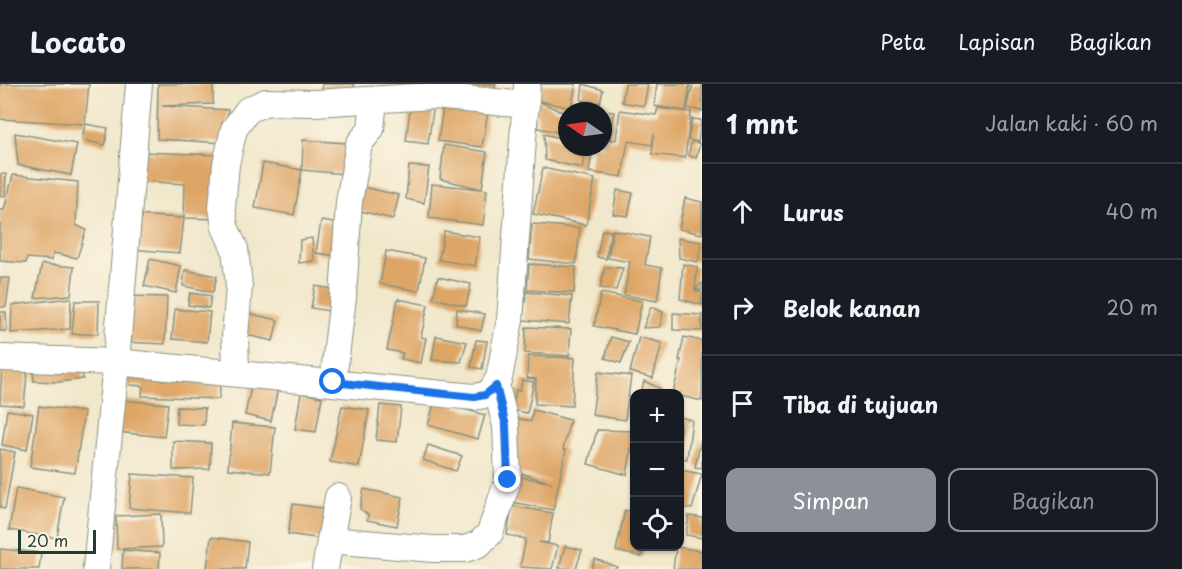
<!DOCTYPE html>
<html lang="id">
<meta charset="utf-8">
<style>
body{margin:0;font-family:"Playpen Sans",sans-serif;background:#20242c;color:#f1f3f6}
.controls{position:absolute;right:18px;bottom:18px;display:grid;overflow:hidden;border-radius:12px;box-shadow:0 2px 4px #0004}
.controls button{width:54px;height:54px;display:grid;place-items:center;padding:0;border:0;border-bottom:2px solid #363941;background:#171b24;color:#f1f3f6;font:30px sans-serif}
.compass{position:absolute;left:558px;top:18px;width:54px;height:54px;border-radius:50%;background:#171b24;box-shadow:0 2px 4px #0004;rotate:283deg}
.scale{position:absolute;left:18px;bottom:15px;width:78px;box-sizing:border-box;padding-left:6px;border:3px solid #1f3d34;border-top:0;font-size:16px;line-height:21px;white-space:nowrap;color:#1f3d34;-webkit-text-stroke:4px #fcf5e5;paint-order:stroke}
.stop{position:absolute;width:18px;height:18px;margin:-14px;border:4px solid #1a73e8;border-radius:50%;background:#fff}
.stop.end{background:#1a73e8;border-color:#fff;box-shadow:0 2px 6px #0008}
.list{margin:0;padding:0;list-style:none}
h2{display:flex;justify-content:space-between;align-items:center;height:78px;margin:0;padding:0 24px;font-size:26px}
h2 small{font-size:20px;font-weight:400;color:#9ea1a6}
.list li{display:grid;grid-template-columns:39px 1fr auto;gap:18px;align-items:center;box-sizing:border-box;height:96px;padding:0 24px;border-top:2px solid #363941}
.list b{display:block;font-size:22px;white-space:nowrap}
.list em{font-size:20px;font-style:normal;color:#9ea1a6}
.actions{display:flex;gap:12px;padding:18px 24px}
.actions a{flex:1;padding:14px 0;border:2px solid #8c9099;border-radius:12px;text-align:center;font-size:21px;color:#8c9099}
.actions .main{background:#8c9099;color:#fff}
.icon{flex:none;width:33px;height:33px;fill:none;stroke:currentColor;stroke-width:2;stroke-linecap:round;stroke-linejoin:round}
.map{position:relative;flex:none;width:702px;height:485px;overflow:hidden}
header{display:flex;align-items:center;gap:36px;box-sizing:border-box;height:84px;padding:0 30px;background:#171b24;border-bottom:2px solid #363941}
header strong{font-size:28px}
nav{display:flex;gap:33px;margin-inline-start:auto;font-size:21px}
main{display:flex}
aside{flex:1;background:#171b24}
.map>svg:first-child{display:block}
.building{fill:#dea666}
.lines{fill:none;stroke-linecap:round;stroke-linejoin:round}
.minor-casing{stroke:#889280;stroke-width:28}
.minor{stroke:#fff;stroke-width:26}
.route{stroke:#1a73e8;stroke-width:8}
</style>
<header>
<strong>Locato</strong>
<nav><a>Peta</a><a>Lapisan</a><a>Bagikan</a></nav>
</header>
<main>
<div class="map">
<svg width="702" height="485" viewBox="0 0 702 485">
<rect width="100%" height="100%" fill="#fcf5e5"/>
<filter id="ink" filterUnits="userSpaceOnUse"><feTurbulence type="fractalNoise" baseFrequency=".0167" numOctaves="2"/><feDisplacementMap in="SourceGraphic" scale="12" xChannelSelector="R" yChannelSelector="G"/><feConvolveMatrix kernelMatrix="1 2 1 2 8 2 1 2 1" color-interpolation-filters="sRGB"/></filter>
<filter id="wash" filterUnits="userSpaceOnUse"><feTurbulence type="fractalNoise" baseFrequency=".008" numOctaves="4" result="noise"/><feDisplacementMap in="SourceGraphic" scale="24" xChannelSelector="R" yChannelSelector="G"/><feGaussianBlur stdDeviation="1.35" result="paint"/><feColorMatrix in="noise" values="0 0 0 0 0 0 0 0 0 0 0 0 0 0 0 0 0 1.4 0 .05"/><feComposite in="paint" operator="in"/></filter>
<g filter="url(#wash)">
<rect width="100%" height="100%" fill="#f1e7cb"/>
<g id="blocks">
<!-- building -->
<g class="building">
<polygon points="0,0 89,0 85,40 0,35"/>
<polygon points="158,0 213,0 213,20 162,22 228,26 225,59 157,55"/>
<polygon points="322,0 354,0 353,13 321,10"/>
<polygon points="448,0 496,0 492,14 447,5"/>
<polygon points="539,0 576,0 571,24 536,16 567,30 567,50 538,44 536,16"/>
<polygon points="583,0 603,6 600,19 581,16"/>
<polygon points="625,0 648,0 644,22 622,18"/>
<polygon points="657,0 690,0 686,27 654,22"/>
<polygon points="693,0 702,0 702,27 687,24"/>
<polygon points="444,16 489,22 482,63 438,57"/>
<polygon points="411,17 434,20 428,60 406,57"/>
<polygon points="658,24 691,28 685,74 652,70 654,50 652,61 628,57 622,93 589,88 593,63 603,63 603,55 616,56 620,26 656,31"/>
<polygon points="603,27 614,28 610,54 603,53"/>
<polygon points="692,35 701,36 698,58 688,56"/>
<polygon points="85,40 108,44 105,61 82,56"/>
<polygon points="15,49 77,60 71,91 18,81"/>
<polygon points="544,50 567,56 567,63 586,63 582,84 545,76"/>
<polygon points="303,56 347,59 344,90 302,86 294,131 255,124 263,79 302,86"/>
<polygon points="692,57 700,60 696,74 688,71"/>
<polygon points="444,61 487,68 482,105 487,106 483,141 429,134 432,100 482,105 440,95"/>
<polygon points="142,68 220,71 218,135 184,134 185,100 140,97"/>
<polygon points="409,82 429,83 424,119 406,115"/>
<polygon points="543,84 595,95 586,141 533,130"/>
<polygon points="0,90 6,90 5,112 0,112"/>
<polygon points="13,91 78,98 76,141 86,146 77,174 53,169 52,176 27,174 26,179 0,177 0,126 4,126"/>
<polygon points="358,102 399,111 393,135 352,125"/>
<polygon points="617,106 633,109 628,132 613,130"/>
<polygon points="685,114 702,118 702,150 679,145"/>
<polygon points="131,131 184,134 180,169 129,165"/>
<polygon points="321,137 340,140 336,172 316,169"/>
<polygon points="532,140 580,144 576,180 529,175"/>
<polygon points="602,146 611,147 606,175 597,173"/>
<polygon points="613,146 650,153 645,181 662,184 657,217 624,211 630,178 608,174"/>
<polygon points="444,147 480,153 475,182 439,176"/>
<polygon points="312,154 314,177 299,179 300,156"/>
<polygon points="678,154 702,158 698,178 679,174"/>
<polygon points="386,167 425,174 419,207 380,200"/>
<polygon points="150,175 181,182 176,209 144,202"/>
<polygon points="42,180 74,183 71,211 35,214"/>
<polygon points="529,180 576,183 574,209 527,206"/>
<polygon points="683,180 697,183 695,206 702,199 702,206 695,206 702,209 702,221 680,215"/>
<polygon points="605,183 623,184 616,206 600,204"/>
<polygon points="185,186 217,192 213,208 183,202"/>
<polygon points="438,193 471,200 466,222 433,214"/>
<polygon points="0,194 10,194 6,223 0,223"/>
<polygon points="315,202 338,206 334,228 311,224"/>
<polygon points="526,208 572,212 569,240 523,236"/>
<polygon points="190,209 211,212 209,224 188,221"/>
<polygon points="601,209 642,217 635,250 594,242"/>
<polygon points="127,212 167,213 165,260 125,258"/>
<polygon points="71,214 70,245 11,249 12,221"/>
<polygon points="398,215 428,221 421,253 426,254 421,279 401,275 403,269 387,266"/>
<polygon points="75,217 99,217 98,250 72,250"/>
<polygon points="651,223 663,228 660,243 643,244"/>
<polygon points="175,225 210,228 207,258 172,255"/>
<polygon points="457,225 485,230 481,247 456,240"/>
<polygon points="0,228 6,228 7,247 0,247"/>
<polygon points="247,229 278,236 273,257 242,250"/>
<polygon points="673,229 702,231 702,247 673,246"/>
<polygon points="526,243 571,245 569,272 525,269"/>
<polygon points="436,252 467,258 461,278 432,276"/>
<polygon points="611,253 629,258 621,279 605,274"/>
<polygon points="639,253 662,259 653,294 630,288"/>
<polygon points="684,253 702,257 702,317 680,312 680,309 673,309 681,276 679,276"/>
<polygon points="476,256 487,257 482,285 471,283"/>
<polygon points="528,272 575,274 572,322 535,320 536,295 527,294"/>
<polygon points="32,275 82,276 83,295 59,298 34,297"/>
<polygon points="2,278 28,281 24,322 0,320"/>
<polygon points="130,283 221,292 219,315 142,312 143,302 130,301"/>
<polygon points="598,288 631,292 625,336 592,331"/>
<polygon points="522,296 534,298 527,329 512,326 516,306 520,307"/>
<polygon points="644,297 661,305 660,309 641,309"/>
<polygon points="252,298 278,304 271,337 245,331"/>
<polygon points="301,309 322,313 316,348 295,345"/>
<polygon points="119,316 168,320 164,353 116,348"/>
<polygon points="435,317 485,331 478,355 428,341"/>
<polygon points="380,321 401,323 397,358 376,356"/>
<polygon points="39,322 84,328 75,389 30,383"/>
<polygon points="342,322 369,326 359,383 330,378"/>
<polygon points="177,323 205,324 204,341 176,340"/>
<polygon points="7,326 33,330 27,366 2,361"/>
<polygon points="533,326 570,336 563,365 566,366 553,426 511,418 516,392 553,399 510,386 516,334 531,337"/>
<polygon points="680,333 692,336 687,375 680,374"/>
<polygon points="232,339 275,343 270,389 228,385"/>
<polygon points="597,346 634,347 627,391 588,380"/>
<polygon points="701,356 702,356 702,384 695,383"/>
<polygon points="173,357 211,359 210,385 173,386"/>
<polygon points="428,361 462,372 456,387 423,376"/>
<polygon points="0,365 15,368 5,425 0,424"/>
<polygon points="680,386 702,390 692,425 680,423"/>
<polygon points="132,390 193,394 190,429 129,424"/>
<polygon points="16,404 64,413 57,454 9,446"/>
<polygon points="364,405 403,413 397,442 367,436 368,431 360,425"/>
<polygon points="293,420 327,425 322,455 288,450"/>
<polygon points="512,422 553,429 548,459 539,458 558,462 552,485 520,483 526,455 507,451"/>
<polygon points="625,426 634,428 634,462 644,462 642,473 616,467"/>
<polygon points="161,430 162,463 117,465 116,432"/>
<polygon points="689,432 702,434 702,454 686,451"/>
<polygon points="211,453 248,458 245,485 207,485"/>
<polygon points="565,462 582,466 576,485 559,484"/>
<polygon points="676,463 702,467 702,485 673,485"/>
<polygon points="0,465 41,469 39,485 0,485"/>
<polygon points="123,466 160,469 159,485 122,485"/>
<polygon points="595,475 617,483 616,485 591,485"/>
</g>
</g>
</g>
<g filter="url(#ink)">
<use href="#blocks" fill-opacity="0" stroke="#889280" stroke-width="1.5"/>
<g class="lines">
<defs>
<g id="minor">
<polyline points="0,274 116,278 474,313 485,311 492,306 499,294 510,236 527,0"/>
<polyline points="236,288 235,252 239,202 235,165 225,143 222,123 226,80 234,45 248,26 266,18 314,19 434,12 526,21"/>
<polyline points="333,298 343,213 349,118 359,60 371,45 374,16"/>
<polyline points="330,456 433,465 465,465 479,460 490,449 508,396 506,342 496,302"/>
<polyline points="96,485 116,278 139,0"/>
<polyline points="325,485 338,413"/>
</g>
</defs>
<!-- minor casing -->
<use href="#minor" class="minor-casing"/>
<!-- minor -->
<use href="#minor" class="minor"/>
</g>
</g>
<g class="lines" filter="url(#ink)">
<!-- route -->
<polyline class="route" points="333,298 474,313 485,311 496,302 506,342 508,396"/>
</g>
</svg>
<div class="controls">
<button>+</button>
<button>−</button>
<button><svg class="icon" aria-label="locate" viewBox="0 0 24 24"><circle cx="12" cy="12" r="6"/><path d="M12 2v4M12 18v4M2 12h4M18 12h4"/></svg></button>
</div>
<svg class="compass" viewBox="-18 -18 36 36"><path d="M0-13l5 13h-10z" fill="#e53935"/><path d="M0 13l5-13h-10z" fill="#9ea1a6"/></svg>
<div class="scale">20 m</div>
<div class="stop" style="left:333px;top:298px"></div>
<div class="stop end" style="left:508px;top:396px"></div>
</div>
<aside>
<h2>1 mnt<small>Jalan kaki · 60 m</small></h2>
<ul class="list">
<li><svg class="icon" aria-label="ahead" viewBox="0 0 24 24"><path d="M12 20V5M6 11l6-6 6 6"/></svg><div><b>Lurus</b></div><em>40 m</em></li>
<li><svg class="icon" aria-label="right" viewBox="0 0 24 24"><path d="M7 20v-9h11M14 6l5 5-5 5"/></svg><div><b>Belok kanan</b></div><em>20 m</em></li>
<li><svg class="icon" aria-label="arrive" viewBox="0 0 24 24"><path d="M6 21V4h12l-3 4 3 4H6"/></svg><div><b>Tiba di tujuan</b></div></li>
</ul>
<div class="actions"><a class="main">Simpan</a><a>Bagikan</a></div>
</aside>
</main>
